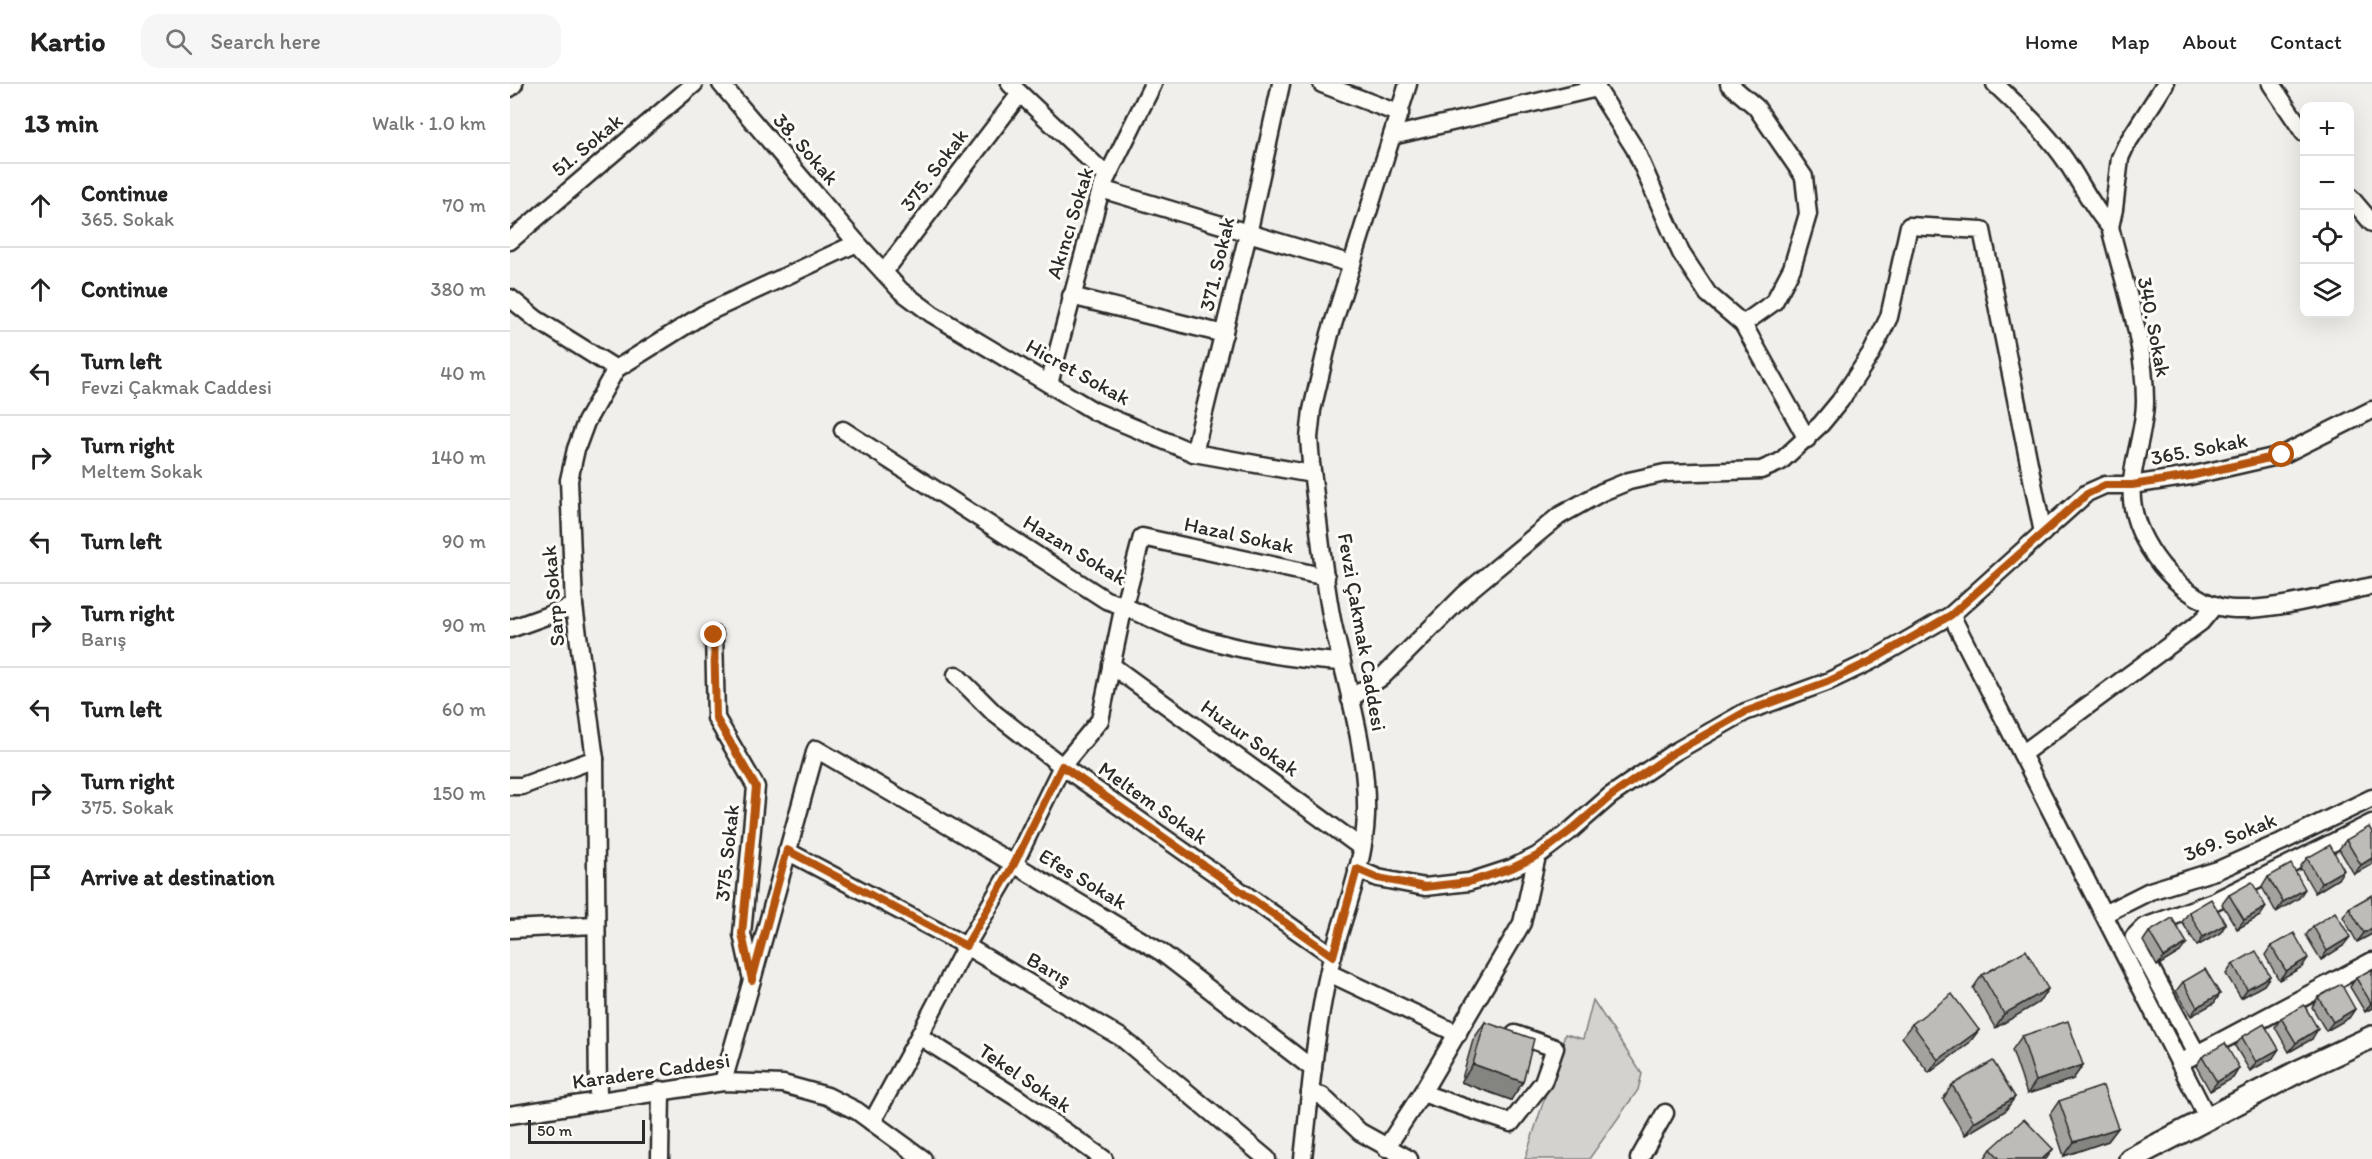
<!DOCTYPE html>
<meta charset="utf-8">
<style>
body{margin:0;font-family:Itim,sans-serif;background:#f6f6f6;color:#222}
.controls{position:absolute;right:18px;top:18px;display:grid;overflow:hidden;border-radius:12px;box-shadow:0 6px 24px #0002}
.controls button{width:54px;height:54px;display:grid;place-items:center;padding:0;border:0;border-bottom:2px solid #e0e0e0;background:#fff;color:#222;font:30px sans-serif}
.scale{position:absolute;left:18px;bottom:15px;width:117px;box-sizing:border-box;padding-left:6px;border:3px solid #2b2b2b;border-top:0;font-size:16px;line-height:21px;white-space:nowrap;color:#2b2b2b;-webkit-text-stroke:4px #fdfcf7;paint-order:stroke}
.stop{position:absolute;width:18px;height:18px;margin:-14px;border:4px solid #b45309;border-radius:50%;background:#fff}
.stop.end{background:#b45309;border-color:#fff;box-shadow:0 2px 6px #0008}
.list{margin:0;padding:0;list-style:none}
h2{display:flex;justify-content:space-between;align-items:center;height:78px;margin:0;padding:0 24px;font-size:26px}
h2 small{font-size:20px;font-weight:400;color:#767676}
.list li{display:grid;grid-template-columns:39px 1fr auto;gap:18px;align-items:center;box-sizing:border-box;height:84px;padding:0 24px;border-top:2px solid #e0e0e0}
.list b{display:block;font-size:22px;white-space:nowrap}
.list p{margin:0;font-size:20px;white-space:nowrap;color:#767676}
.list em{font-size:20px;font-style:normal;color:#767676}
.icon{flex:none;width:33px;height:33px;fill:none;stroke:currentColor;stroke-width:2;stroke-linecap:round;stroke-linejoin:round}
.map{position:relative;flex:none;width:1862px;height:1075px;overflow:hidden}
header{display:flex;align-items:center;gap:36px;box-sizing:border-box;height:84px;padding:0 30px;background:#fff;border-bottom:2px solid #e0e0e0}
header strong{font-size:28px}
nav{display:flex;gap:33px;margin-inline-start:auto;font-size:21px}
.search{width:420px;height:54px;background:#f6f6f6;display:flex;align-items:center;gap:15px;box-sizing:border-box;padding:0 21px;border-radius:18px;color:#767676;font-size:22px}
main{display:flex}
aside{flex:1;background:#fff}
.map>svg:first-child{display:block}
.green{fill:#d3d2cf;stroke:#7f7e7d;stroke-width:1.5}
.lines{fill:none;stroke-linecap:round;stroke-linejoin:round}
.minor-casing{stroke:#2b2b2b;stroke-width:21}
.major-casing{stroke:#2b2b2b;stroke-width:26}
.minor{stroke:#fdfcf7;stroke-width:16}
.major{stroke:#fdfcf7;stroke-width:21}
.wall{fill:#a3a29e;stroke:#2b2b2b;stroke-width:1.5}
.shaded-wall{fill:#848481;stroke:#2b2b2b;stroke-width:1.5}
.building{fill:#bdbcb8;stroke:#2b2b2b;stroke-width:1.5}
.route{stroke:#b45309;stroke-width:8}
.labels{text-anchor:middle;stroke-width:6;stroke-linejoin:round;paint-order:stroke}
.street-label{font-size:21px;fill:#2b2b2b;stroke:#fdfcf7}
</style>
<header>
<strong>Kartio</strong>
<div class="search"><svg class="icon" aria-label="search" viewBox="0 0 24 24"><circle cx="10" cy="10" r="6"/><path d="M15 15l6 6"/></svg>Search here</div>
<nav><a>Home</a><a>Map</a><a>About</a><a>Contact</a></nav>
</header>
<main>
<aside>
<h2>13 min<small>Walk · 1.0 km</small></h2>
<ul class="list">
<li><svg class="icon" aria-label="ahead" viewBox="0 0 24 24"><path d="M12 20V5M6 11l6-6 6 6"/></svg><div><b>Continue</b><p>365. Sokak</p></div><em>70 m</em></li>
<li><svg class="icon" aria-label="ahead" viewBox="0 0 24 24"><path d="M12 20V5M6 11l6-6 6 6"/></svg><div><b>Continue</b></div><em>380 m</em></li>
<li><svg class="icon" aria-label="left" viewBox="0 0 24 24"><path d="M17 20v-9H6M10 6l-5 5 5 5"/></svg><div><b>Turn left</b><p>Fevzi Çakmak Caddesi</p></div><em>40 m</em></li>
<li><svg class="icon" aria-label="right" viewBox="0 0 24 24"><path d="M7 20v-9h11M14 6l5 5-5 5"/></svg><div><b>Turn right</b><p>Meltem Sokak</p></div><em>140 m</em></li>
<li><svg class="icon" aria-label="left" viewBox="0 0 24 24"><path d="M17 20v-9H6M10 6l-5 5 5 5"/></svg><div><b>Turn left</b></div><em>90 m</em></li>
<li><svg class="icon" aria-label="right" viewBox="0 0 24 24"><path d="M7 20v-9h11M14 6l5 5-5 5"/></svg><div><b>Turn right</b><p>Barış</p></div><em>90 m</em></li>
<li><svg class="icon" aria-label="left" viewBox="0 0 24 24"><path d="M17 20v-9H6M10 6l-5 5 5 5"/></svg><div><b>Turn left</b></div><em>60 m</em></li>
<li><svg class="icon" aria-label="right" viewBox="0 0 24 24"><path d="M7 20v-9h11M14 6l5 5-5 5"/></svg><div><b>Turn right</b><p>375. Sokak</p></div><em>150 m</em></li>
<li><svg class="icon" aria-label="arrive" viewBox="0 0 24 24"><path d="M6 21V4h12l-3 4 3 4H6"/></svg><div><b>Arrive at destination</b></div></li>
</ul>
</aside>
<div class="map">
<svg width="1862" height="1075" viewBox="0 0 1862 1075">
<rect width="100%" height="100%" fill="#f0efeb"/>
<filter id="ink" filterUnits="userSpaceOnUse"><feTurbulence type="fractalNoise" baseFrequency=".0167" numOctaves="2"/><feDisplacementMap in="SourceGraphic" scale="12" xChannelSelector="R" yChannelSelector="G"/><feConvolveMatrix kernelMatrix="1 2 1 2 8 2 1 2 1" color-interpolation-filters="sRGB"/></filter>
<g filter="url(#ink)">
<!-- green -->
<polygon class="green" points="1083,916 1132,990 1128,1006 1079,1075 1015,1075 1055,950 1073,955"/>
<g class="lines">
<defs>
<g id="minor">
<polyline points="211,0 347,159 391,207 422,230 584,327 684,369 802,390"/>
<polyline points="500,0 597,92"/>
<polyline points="812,0 890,30"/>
<polyline points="1084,0 1125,65 1171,169 1198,210 1233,240 1297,355"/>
<polyline points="1219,0 1246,23 1294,93 1298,130 1282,184 1264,218 1233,240"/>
<path d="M1485,0C1508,22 1532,44 1551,70C1569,94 1580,121 1600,143C1614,199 1635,258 1635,317C1635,350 1619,382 1622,416C1624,439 1637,463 1651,481C1665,498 1688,518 1710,523C1746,532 1824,510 1862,502"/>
<polyline points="1761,0 1794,49"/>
<polyline points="0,4 4,0"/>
<polyline points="882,52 1087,4"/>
<polyline points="591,105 842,180"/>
<polyline points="1840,113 1862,139"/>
<polyline points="1600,143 1604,125 1610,74 1616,61 1655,0"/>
<polyline points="0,157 184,0"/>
<polyline points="374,188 509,11"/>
<polyline points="561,212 714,250"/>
<polyline points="0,214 26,235 106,285"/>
<polyline points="539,300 591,105 643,0"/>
<path d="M333,346L596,516C626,525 652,542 682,551C730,567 782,575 832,578"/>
<polyline points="684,369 738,150 771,0"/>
<polyline points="1441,531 1698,1035"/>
<polyline points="0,545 64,522"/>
<polyline points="204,551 206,634 246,703 232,850 242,896 213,998"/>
<polyline points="601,581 852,764"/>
<polyline points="446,591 484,629 552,682 823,872"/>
<polyline points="840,615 872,593 955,510 1049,432 1092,408 1119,397 1155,389 1251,386 1270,378 1311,340 1330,317 1361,270 1379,233 1399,142 1472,146 1533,449"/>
<polyline points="1512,670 1691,538 1705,521"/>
<polyline points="0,702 12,702 85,675"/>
<polyline points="277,767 456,862 612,954 757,1075"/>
<polyline points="847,785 868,794 915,803 959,798 1002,784 1027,772 1060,747 1100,712 1163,669 1235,628 1317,598 1361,577 1441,531 1577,409 1595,401 1622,401 1680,392 1772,371 1862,326"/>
<polyline points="1594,830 1640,807 1708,786 1771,758 1862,714"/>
<polyline points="0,845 85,841"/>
<polyline points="819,889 948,950"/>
<polyline points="242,896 306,665 504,780 651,868 803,985"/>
<polyline points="409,952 509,1015 594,1075"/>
<polyline points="1687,970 1624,853 1634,843 1705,817 1862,739"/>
<polyline points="1679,974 1862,877"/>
<polyline points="800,1009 812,1012 850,1048 899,1075"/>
<polyline points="912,1009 1001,1039 1033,998 1045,964 1005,950"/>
<polyline points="88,1017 85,675 64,522 59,396 66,365 76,338 106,285 194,230 347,159"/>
<polyline points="0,1031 213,998 273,1000 317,1012 347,1027 413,1075"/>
<polyline points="362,1038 409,952 456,862 504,780 552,682 590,636 614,521 632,453 816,493"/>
<polyline points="876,1064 912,1009 1012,839 1027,772"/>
<polyline points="150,1075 151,1006"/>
<path d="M793,1075C800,1012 805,948 819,886C831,835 854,785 856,732C858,665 836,601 822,536C812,485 808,431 801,379L799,354L802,326L820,250L898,0"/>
<polyline points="1129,1075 1155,1029"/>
</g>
<polyline id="major" points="1620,1075 1789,987 1862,953"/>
</defs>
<!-- minor casing -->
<use href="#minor" class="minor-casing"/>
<!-- major casing -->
<use href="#major" class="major-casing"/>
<!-- minor -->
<use href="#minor" class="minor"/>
<!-- major -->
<use href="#major" class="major"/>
</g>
<!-- wall -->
<g class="wall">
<polygon points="1836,756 1862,780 1844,790 1829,765"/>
<polygon points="1797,774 1828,795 1805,809 1790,783"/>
<polygon points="1758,793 1789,814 1766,828 1752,803"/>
<polygon points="1719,811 1756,823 1750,832 1727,845 1712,820"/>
<polygon points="1862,811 1862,850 1847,858 1833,833 1839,824"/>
<polygon points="1679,828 1716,840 1710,849 1687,862 1672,838"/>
<polygon points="1803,842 1833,862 1811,876 1796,851"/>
<polygon points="1639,848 1670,868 1647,882 1633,857"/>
<polygon points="1761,862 1792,883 1769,896 1755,871"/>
<polygon points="1723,880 1760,892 1754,901 1731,914 1716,890"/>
<polygon points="1862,885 1862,924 1855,928 1840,903 1846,894"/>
<polygon points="1472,891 1538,905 1528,919 1485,944 1463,904"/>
<polygon points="1673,898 1710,910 1704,919 1681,932 1666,907"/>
<polygon points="1808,913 1845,925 1839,934 1816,947 1802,923"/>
<polygon points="1771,934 1802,955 1779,968 1765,943"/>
<polygon points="975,938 1001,1016 951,998 963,956"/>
<polygon points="1402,940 1469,946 1459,959 1419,989 1392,953"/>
<polygon points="1512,952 1573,981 1563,995 1517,1010 1502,966"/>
<polygon points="1732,953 1763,974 1740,987 1725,962"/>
<polygon points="1692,973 1729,984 1723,994 1700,1007 1686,982"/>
<polygon points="1442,1001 1505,1013 1495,1027 1455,1051 1433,1015"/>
<polygon points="1549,1017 1608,1044 1598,1057 1554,1072 1540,1030"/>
<polygon points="1481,1065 1543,1065 1536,1075 1474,1075"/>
</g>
<!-- shaded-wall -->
<g class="shaded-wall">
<polygon points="1862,774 1862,780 1844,790 1851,781"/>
<polygon points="1834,786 1828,795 1805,809 1811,799"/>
<polygon points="1795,805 1789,814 1766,828 1773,818"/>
<polygon points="1756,823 1750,832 1727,845 1734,836"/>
<polygon points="1716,840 1710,849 1687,862 1693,853"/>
<polygon points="1862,844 1862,850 1847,858 1854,849"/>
<polygon points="1840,853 1833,862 1811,876 1817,867"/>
<polygon points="1677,859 1670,868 1647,882 1654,873"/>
<polygon points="1798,874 1792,883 1769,896 1776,887"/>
<polygon points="1760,892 1754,901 1731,914 1737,905"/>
<polygon points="1538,905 1528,919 1485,944 1494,930"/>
<polygon points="1710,910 1704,919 1681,932 1687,923"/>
<polygon points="1862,918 1862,924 1855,928 1861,919"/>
<polygon points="1845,925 1839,934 1816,947 1823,938"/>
<polygon points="1808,945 1802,955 1779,968 1786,959"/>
<polygon points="1469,946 1459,959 1419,989 1428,976"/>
<polygon points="1769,965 1763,974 1740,987 1746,978"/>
<polygon points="963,980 1013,998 1001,1016 951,998"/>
<polygon points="1573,981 1563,995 1517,1010 1526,997"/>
<polygon points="1729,984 1723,994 1700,1007 1707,998"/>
<polygon points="1505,1013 1495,1027 1455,1051 1464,1038"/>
<polygon points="1608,1044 1598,1057 1554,1072 1564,1058"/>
<polygon points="1543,1065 1536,1075 1532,1075"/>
</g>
<!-- building -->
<g class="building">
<polygon points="1859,743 1862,748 1862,774 1851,781 1836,756"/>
<polygon points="1820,761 1834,786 1811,799 1797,774"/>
<polygon points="1781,780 1795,805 1773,818 1758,793"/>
<polygon points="1742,798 1756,823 1734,836 1719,811"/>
<polygon points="1862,811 1862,844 1854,849 1839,824"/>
<polygon points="1701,815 1716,840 1693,853 1679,828"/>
<polygon points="1825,828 1840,853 1817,867 1803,842"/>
<polygon points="1662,834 1677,859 1654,873 1639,848"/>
<polygon points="1784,849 1798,874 1776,887 1761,862"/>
<polygon points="1516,866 1538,905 1494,930 1472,891"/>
<polygon points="1746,867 1760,892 1737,905 1723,880"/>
<polygon points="1695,885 1710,910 1687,923 1673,898"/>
<polygon points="1862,885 1862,918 1861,919 1846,894"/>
<polygon points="1831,900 1845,925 1823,938 1808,913"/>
<polygon points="1442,910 1469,946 1428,976 1402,940"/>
<polygon points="1794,921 1808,945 1786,959 1771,934"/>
<polygon points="1558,937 1573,981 1526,997 1512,952"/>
<polygon points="975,938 1024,955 1013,998 963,980"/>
<polygon points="1754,940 1769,965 1746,978 1732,953"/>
<polygon points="1715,959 1729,984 1707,998 1692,973"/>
<polygon points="1483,977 1505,1013 1464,1038 1442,1001"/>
<polygon points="1593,1002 1608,1044 1564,1058 1549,1017"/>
<polygon points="1514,1035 1543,1065 1532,1075 1490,1075 1481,1065"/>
</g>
</g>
<g class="lines" filter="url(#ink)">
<!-- route -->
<polyline class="route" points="204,551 206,634 246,703 232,850 242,896 277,766 456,862 504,780 552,682 823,872 847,785 868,794 915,803 959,798 1002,784 1027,772 1060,747 1101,712 1163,669 1235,628 1317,598 1361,577 1441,531 1577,410 1595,401 1622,401 1680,392 1772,371"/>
</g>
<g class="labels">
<!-- street labels -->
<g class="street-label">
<text transform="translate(77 61) rotate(-40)" y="7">51. Sokak</text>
<text transform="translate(296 65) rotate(49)" y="7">38. Sokak</text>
<text transform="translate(424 86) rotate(-53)" y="7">375. Sokak</text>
<text transform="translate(560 139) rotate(-73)" y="7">Akıncı Sokak</text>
<text transform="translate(707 180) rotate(-77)" y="7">371. Sokak</text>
<text transform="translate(1644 243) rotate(79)" y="7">340. Sokak</text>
<text transform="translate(568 288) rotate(29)" y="7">Hicret Sokak</text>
<text transform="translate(1689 365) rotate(-11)" y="7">365. Sokak</text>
<text transform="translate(729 451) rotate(12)" y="7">Hazal Sokak</text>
<text transform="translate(565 466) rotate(31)" y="7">Hazan Sokak</text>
<text transform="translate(43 512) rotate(-95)" y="7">Sarp Sokak</text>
<text transform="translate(852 548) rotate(80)" y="7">Fevzi Çakmak Caddesi</text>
<text transform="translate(740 654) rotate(36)" y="7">Huzur Sokak</text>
<text transform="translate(643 719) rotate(35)" y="7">Meltem Sokak</text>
<text transform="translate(1720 753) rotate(-22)" y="7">369. Sokak</text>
<text transform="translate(217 769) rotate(-84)" y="7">375. Sokak</text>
<text transform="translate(573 795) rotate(31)" y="7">Efes Sokak</text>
<text transform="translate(539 885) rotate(30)" y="7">Barış</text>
<text transform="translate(141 987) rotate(-8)" y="7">Karadere Caddesi</text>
<text transform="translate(515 994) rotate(34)" y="7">Tekel Sokak</text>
</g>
</g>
</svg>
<div class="controls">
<button>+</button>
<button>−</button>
<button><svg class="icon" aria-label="locate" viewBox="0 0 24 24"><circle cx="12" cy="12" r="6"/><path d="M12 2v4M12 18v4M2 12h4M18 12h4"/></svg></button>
<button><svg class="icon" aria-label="layers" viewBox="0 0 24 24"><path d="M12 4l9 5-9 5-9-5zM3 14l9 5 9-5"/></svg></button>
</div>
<div class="scale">50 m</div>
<div class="stop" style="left:1772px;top:371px"></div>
<div class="stop end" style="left:204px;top:551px"></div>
</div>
</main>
